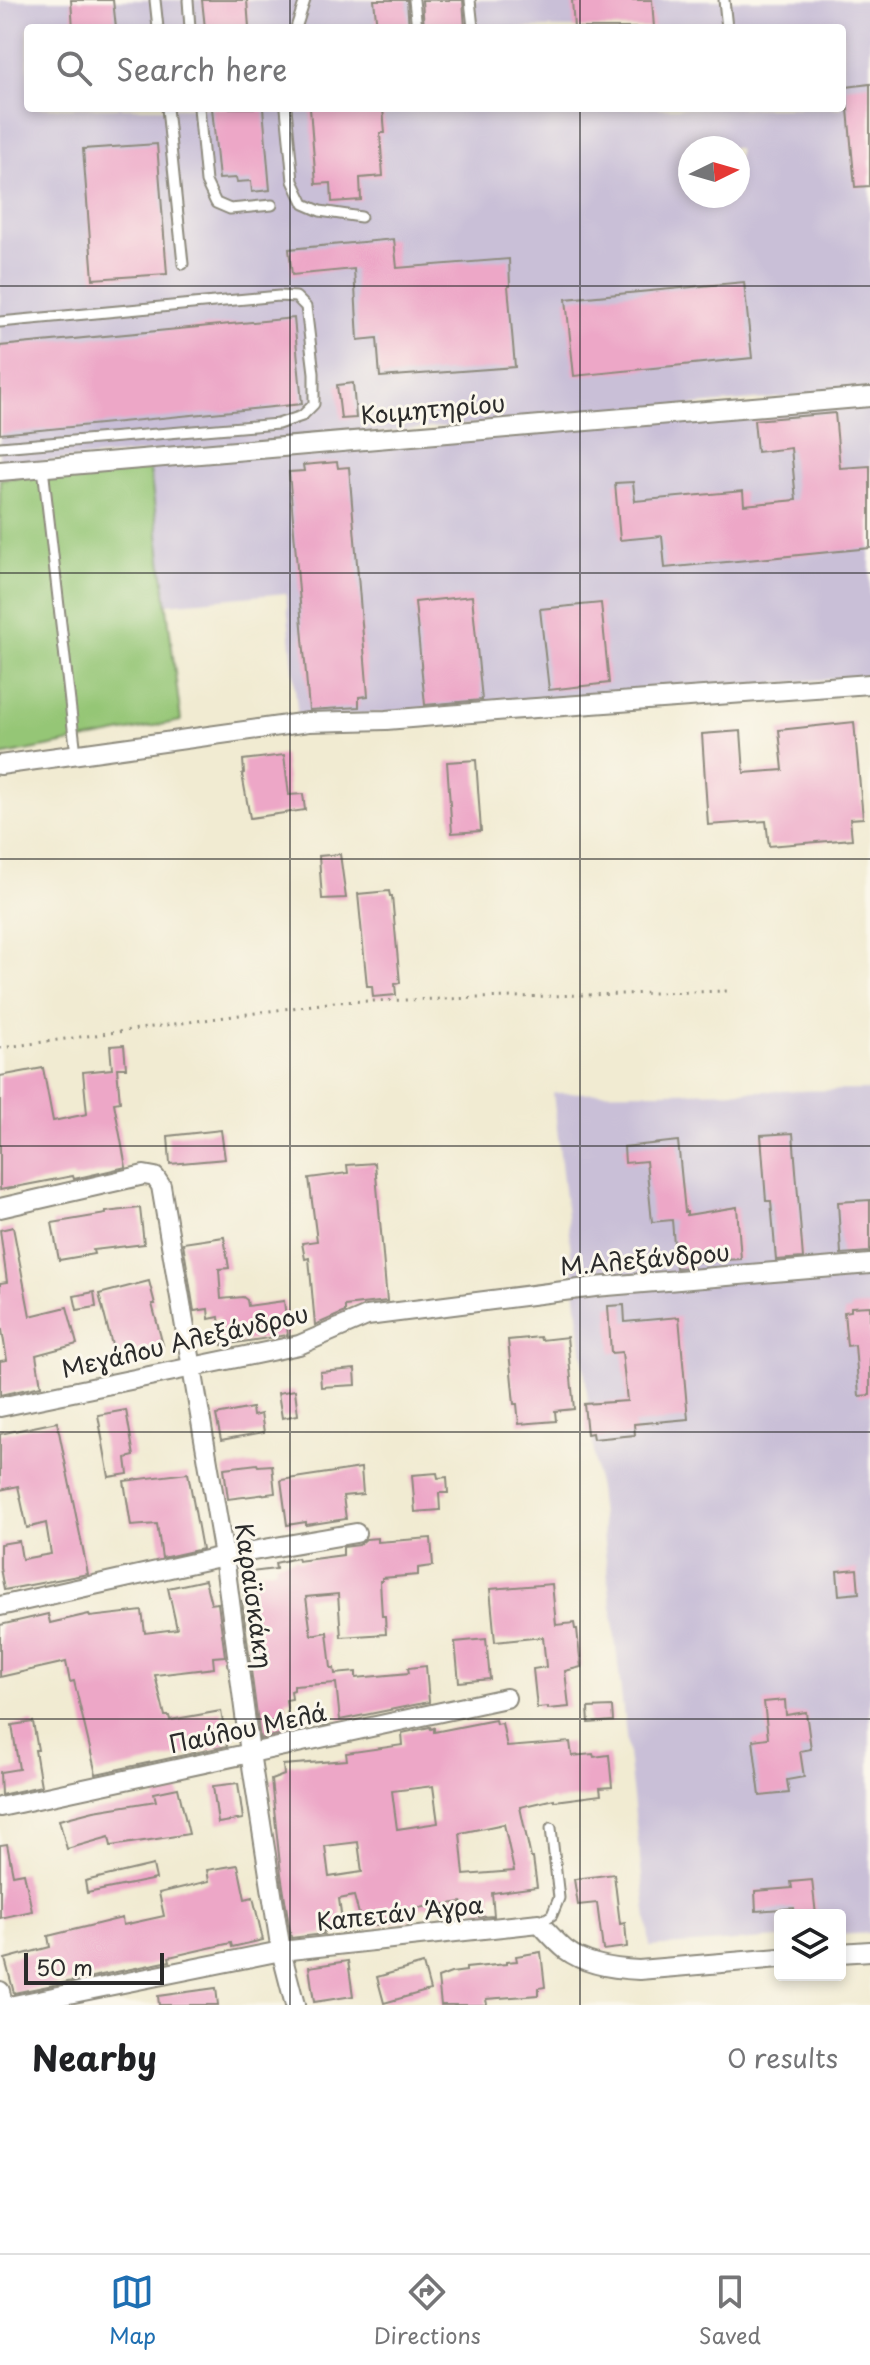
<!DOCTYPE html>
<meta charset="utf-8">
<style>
body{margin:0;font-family:"Playpen Sans",sans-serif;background:#f6f6f6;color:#202124}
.controls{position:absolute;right:24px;bottom:24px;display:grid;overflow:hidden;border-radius:8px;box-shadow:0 4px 12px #0003}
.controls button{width:72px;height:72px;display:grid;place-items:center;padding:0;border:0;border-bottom:2px solid #e0e0e0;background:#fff;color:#202124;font:40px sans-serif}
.compass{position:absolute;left:678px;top:136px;width:72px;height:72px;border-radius:50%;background:#fff;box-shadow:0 4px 12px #0003;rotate:85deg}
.scale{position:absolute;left:24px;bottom:20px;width:140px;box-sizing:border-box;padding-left:8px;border:4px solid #2b2b2b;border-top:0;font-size:22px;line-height:28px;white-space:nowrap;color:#2b2b2b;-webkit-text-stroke:6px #fbf7ec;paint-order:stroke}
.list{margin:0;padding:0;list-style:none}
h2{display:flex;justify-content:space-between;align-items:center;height:104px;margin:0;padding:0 32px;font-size:34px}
h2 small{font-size:26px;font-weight:400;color:#757577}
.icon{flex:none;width:44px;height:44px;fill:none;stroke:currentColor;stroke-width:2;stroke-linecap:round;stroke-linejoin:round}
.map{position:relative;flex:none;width:870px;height:2005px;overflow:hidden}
.search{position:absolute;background:#fff;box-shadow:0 4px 12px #0003;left:24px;right:24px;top:24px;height:88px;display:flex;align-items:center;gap:20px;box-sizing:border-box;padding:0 28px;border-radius:8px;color:#757577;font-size:30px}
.sheet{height:248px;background:#fff}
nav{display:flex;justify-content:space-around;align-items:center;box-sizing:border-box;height:112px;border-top:2px solid #e0e0e0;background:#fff;font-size:22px;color:#757577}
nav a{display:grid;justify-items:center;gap:4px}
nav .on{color:#1f6fb2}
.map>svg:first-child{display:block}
.industrial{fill:#c9bfd7;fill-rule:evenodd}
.green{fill:#95c676;stroke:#607850;stroke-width:2}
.building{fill:#eda7c7;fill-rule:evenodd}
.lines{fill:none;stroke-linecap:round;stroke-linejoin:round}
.lane-casing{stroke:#8e8b7e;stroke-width:13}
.street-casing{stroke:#8e8b7e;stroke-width:22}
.path{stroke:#8e8b7e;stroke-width:3;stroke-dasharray:2 6;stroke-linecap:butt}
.lane{stroke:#fff;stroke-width:9}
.street{stroke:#fff;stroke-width:18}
.grid{fill:none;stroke:#2b2b2b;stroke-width:2;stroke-opacity:0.55}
.labels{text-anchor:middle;stroke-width:6;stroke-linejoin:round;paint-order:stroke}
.street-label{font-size:24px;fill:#2b2b2b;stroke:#fbf7ec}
</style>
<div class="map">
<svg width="870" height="2005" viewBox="0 0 870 2005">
<rect width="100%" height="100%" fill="#fbf7ec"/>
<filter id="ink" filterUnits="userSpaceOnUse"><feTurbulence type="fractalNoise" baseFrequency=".0125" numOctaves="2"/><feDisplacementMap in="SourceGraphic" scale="16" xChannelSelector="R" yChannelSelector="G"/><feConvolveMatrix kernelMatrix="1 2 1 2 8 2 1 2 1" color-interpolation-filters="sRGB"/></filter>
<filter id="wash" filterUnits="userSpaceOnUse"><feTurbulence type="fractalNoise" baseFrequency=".006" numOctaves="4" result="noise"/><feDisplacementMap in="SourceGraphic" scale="32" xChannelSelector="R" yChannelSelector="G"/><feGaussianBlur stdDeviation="1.8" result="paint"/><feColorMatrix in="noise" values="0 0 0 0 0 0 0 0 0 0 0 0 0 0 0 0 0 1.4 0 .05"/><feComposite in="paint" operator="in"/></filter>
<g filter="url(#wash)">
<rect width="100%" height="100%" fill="#f1ebd2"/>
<!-- industrial -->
<g class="industrial">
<path d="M0,0H870V390L0,465ZM28,28H842V108H28ZM690,148H738V196H690Z"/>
<polygon points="870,403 870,676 298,719 286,593 166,604 149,462"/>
<polygon points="870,1090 870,1933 840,1935 840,1915 780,1915 780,1938 650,1947 553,1093"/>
</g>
<!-- green -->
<polygon class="green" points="149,462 181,721 0,756 0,479"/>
<g id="blocks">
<!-- building -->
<g class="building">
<polygon points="71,0 113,0 116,28 73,28"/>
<polygon points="202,0 247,0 249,28 205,28"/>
<polygon points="374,0 407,0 409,28 377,28"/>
<polygon points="422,0 463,0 465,28 424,28"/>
<polygon points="572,0 652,0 654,28 574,28"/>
<polygon points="870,84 870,186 855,187 846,87"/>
<polygon points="212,108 263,108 270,190 252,192 251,181 237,182 236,178 219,179"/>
<polygon points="310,108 383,108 385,133 380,133 383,176 360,178 361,200 332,202 331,183 316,184"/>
<polygon points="157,144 167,274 93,279 83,149"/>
<polygon points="394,239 397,268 509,259 510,286 508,286 515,367 380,377 377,338 358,340 354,269 292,275 289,249"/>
<polygon points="744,282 752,358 574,376 566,299"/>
<polygon points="294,318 302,404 0,434 0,346"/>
<polygon points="353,383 356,418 341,419 337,385"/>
<polygon points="835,413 840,468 870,466 870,548 665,568 662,536 620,540 615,483 633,482 635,501 743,491 744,505 796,500 791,448 757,452 754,420"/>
<polygon points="337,462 338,468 349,467 368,696 359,697 359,707 309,710 289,472 304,471 303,465"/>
<polygon points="472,596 482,700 425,705 415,602"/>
<polygon points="601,603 609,683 549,690 540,609"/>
<polygon points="854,722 863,818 850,819 852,839 769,846 766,821 708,825 702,734 741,731 744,773 783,770 779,730"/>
<polygon points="284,755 289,795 303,794 305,810 250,818 242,774 244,773 243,760"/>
<polygon points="476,760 481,831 452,833 447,762"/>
<polygon points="340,854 346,898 322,899 319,856"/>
<polygon points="389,891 390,896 392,896 400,983 395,984 396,995 373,997 372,986 367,986 358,894"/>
<polygon points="124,1045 126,1068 117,1068 120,1102 114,1103 126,1167 74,1179 73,1176 0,1190 0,1076 43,1068 53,1121 87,1114 83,1072 112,1069 110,1046"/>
<polygon points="221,1130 225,1159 170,1164 168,1136"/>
<polygon points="793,1133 803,1258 776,1260 771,1201 766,1201 761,1135"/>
<polygon points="678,1141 685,1212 687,1212 687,1215 737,1207 741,1259 691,1262 692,1267 676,1268 672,1220 652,1222 646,1161 625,1163 624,1147"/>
<polygon points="375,1163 387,1301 345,1306 345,1312 315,1325 309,1258 305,1259 302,1243 317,1241 309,1178 348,1173 347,1165"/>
<polygon points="870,1200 870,1252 841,1254 838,1202"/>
<polygon points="140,1208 144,1244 93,1250 94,1254 59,1260 52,1223 106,1214 106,1212"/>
<polygon points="13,1227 30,1316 67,1307 77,1344 36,1355 41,1386 0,1395 0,1361 7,1360 2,1330 0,1331 0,1283 7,1282 0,1230"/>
<polygon points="224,1237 229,1268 219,1269 221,1299 243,1297 247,1300 248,1306 284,1301 288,1335 222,1345 219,1317 209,1319 208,1309 194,1311 183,1243"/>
<polygon points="149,1281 155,1304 152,1304 163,1345 115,1357 99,1294"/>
<polygon points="94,1292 96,1307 77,1310 74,1296"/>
<polygon points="624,1305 625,1322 679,1317 688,1419 634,1424 635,1435 593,1439 592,1433 587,1434 584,1404 627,1401 622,1352 611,1353 608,1306"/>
<polygon points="870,1306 870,1395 859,1396 855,1345 847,1346 844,1312 851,1311 851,1307"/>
<polygon points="540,1337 541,1340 567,1337 574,1409 555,1411 556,1421 519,1424 517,1404 514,1404 508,1340"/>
<polygon points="355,1369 356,1385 321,1387 320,1372"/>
<polygon points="295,1390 298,1415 282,1418 278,1393"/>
<polygon points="252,1408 253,1416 261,1414 264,1432 221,1440 216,1415"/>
<polygon points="126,1410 134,1456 126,1458 128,1474 109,1477 98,1415"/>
<polygon points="57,1422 88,1574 4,1590 0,1568 0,1544 19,1541 22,1559 51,1554 46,1523 27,1528 18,1486 0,1490 0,1434"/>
<polygon points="257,1464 258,1466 272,1465 275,1493 228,1499 224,1468"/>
<polygon points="361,1468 363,1494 343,1496 346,1519 306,1525 306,1522 287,1525 281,1480"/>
<polygon points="188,1473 202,1549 162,1558 157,1524 131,1526 124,1481"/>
<polygon points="437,1473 438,1478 447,1477 448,1493 439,1493 440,1510 415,1512 412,1475"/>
<polygon points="378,1538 378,1542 431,1538 433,1566 418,1568 418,1575 382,1578 382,1581 380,1581 382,1616 385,1616 386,1634 341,1637 338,1594 306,1597 311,1635 327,1632 331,1668 334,1668 335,1674 356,1672 356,1678 409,1673 408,1668 426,1666 429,1702 340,1720 336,1683 294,1686 294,1690 291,1691 292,1699 286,1700 290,1732 260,1739 242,1601 245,1600 242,1573 276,1569 275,1563 297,1558 298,1561 343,1555 343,1547 359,1545 366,1539"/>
<polygon points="857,1569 859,1593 839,1595 837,1571"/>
<polygon points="205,1580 211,1604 218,1603 225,1656 213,1657 214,1668 155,1675 165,1716 169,1716 170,1720 221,1711 227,1746 96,1774 74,1681 70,1682 66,1662 0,1677 0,1625 48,1614 50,1623 89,1614 90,1617 142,1611 145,1633 177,1629 168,1588"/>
<polygon points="552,1584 556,1625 574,1623 575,1629 577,1629 581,1667 565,1671 569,1707 548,1709 548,1707 537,1708 533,1669 546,1667 543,1637 495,1642 490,1589"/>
<polygon points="486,1639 490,1679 459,1682 455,1642"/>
<polygon points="785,1700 786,1715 806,1712 811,1749 800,1751 804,1777 787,1780 789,1793 760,1796 753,1740 768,1738 764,1702"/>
<polygon points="612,1707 613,1721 589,1723 588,1708"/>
<path d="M495,1720L496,1724L502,1723L507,1747L570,1742L572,1756L593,1754L594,1757L609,1755L612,1787L600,1788L601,1795L554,1801V1799L520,1807L531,1858H533L537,1887L492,1893L494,1916L479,1917L478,1907L463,1908L462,1902L409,1909L410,1920L370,1926L362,1925L354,1896L339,1899L343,1928L323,1931L324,1934L291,1938L281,1874L271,1780L284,1775L283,1765L347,1760L346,1753L403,1745L402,1733L430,1727L431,1729L434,1728V1732ZM433,1786L438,1823L397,1829L392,1791ZM504,1824L514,1871L464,1875L460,1833ZM358,1842L362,1872L329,1877L325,1846Z"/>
<polygon points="33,1722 38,1750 35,1750 41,1786 1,1795 0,1772 19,1769 12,1725"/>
<polygon points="238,1783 243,1819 218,1823 213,1786"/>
<polygon points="178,1788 189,1834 111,1846 109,1837 67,1849 59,1820 94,1811 156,1801 154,1793"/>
<polygon points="7,1844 13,1875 24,1873 32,1911 0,1918 0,1845"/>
<polygon points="153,1865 156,1879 87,1893 85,1881"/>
<polygon points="238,1865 245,1899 253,1897 263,1940 232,1947 231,1943 169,1957 170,1961 165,1962 14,1993 5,1959 50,1947 48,1936 122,1918 123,1925 164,1916 159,1893 209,1881 207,1870"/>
<polygon points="614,1874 620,1924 625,1923 627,1947 603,1950 597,1903 578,1905 574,1879"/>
<polygon points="812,1880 816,1915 795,1915 794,1908 756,1911 755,1891 792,1888 791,1882"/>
<polygon points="541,1952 545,1987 539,1988 539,1995 486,1999 487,2005 441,2005 438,1978 451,1973 466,1971 466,1968 506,1964 506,1962 517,1961 516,1956"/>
<polygon points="348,1961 353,1996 314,2002 309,1967"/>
<polygon points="423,1964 430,1990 384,2003 377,1977"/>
<polygon points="216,1988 218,2005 159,2005 158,1996"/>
</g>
</g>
</g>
<g filter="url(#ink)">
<use href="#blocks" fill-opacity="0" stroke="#8e8b7e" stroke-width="2"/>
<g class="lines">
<defs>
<g id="lane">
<polyline points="155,0 158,28"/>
<polyline points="188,0 190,28"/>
<polyline points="414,0 417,28"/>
<polyline points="470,0 473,28"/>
<polyline points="724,0 727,28"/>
<polyline points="296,28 305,0"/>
<polyline points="167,108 183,264"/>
<polyline points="199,108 206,182 216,203 230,209 272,205"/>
<polyline points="286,108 293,181 304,204 320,211 361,217"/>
<polyline points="0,322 279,296 296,297 306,307 314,373 314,404 302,416 278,424 0,447"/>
<polyline points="43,468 76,754"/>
<polyline points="539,1923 552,1915 559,1898 551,1828"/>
</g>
<g id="street">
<polyline points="0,471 870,397"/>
<polyline points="0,765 308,722 386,720 508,710 870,684"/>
<polyline points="0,1208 144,1175 155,1177 161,1186 224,1556 250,1753 281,1951 295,2005"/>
<polyline points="0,1407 299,1345 367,1316 595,1287 870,1264"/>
<polyline points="0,1606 224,1556 356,1533"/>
<polyline points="0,1807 506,1698"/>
<polyline points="840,1953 870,1951"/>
<polyline points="0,1991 3,2005"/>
<path d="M14,2005L281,1951L539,1923C548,1932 556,1942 566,1950C586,1965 615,1969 639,1970L780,1958"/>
</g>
</defs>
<!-- lane casing -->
<use href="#lane" class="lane-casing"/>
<!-- street casing -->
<use href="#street" class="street-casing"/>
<!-- path -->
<polyline class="path" points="0,1048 335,1002 728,991"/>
<!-- lane -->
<use href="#lane" class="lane"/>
<!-- street -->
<use href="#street" class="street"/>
</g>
</g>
<!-- grid -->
<path class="grid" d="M290,0V28M580,0V28M290,108V2005M580,108V2005M0,286H870M0,573H870M0,859H870M0,1146H870M0,1432H870M0,1719H870"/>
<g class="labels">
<!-- street labels -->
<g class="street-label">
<text transform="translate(433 410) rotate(-5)" y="8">Κοιμητηρίου</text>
<text transform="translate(645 1260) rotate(-5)" y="8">Μ.Αλεξάνδρου</text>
<text transform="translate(185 1342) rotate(-13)" y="8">Μεγάλου Αλεξάνδρου</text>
<text transform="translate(253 1596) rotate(82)" y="8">Καραϊσκάκη</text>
<text transform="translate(248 1729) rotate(-12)" y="8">Παύλου Μελά</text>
<text transform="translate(400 1914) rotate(-6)" y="8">Καπετάν Άγρα</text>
</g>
</g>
</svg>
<div class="controls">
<button><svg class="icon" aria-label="layers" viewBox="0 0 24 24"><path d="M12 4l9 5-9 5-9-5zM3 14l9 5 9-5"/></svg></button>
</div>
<svg class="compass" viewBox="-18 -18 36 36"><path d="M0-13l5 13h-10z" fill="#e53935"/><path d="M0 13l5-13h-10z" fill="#757577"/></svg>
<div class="scale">50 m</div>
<div class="search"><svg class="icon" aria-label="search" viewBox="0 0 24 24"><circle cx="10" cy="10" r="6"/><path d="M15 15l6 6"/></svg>Search here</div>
</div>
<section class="sheet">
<h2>Nearby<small>0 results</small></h2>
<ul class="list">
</ul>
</section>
<nav>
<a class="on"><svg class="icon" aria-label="map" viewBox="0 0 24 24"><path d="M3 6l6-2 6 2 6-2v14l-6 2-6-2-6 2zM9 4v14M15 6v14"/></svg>Map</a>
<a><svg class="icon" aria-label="directions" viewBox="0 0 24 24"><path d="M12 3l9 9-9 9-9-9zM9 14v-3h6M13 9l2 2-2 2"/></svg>Directions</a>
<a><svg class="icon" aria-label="saved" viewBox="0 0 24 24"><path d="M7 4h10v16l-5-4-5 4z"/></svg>Saved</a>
</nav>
